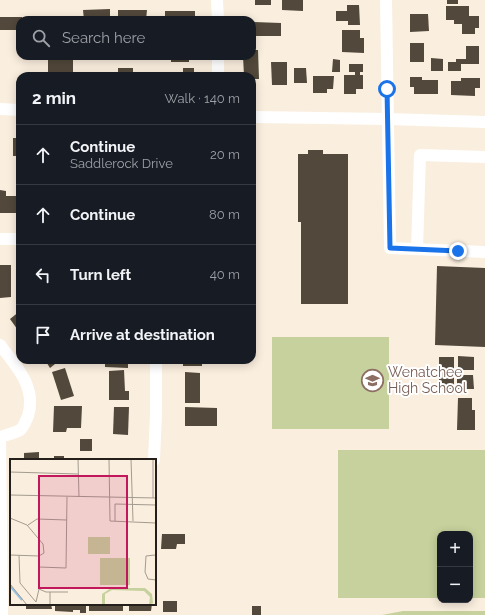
<!DOCTYPE html>
<meta charset="utf-8">
<style>
body{margin:0;font-family:Raleway,sans-serif;background:#20242c;color:#f1f3f6}
.controls{position:absolute;right:12px;bottom:12px;display:grid;overflow:hidden;border-radius:8px;box-shadow:0 2px 10px #0003}
.controls button{width:36px;height:36px;display:grid;place-items:center;padding:0;border:0;border-bottom:1px solid #363941;background:#171b24;color:#f1f3f6;font:20px sans-serif}
.stop{position:absolute;width:12px;height:12px;margin:-9px;border:3px solid #1a73e8;border-radius:50%;background:#fff}
.stop.end{background:#1a73e8;border-color:#fff;box-shadow:0 1px 4px #0008}
.list{margin:0;padding:0;list-style:none}
h2{display:flex;justify-content:space-between;align-items:center;height:52px;margin:0;padding:0 16px;font-size:17px}
h2 small{font-size:13px;font-weight:400;color:#9ea1a6}
.list li{display:grid;grid-template-columns:26px 1fr auto;gap:12px;align-items:center;box-sizing:border-box;height:60px;padding:0 16px;border-top:1px solid #363941}
.list b{display:block;font-size:15px;white-space:nowrap}
.list p{margin:0;font-size:13px;white-space:nowrap;color:#9ea1a6}
.list em{font-size:13px;font-style:normal;color:#9ea1a6}
.icon{flex:none;width:22px;height:22px;fill:none;stroke:currentColor;stroke-width:2;stroke-linecap:round;stroke-linejoin:round}
.map{position:relative;flex:none;width:485px;height:615px;overflow:hidden}
.search{position:absolute;background:#171b24;box-shadow:0 2px 10px #0003;left:16px;top:16px;width:240px;height:44px;display:flex;align-items:center;gap:10px;box-sizing:border-box;padding:0 14px;border-radius:12px;color:#9ea1a6;font-size:15px}
.panel{position:absolute;background:#171b24;box-shadow:0 2px 10px #0003;left:16px;top:72px;width:240px;height:292px;border-radius:12px}
.map>svg:first-child{display:block}
.green{fill:#c6d19d}
.building{fill:#52483b}
.lines{fill:none;stroke-linecap:round;stroke-linejoin:round}
.minor{stroke:#fff;stroke-width:12}
.route{stroke:#1a73e8;stroke-width:5}
.labels{text-anchor:middle;stroke-width:4;stroke-linejoin:round;paint-order:stroke}
.education-label{font-size:14px;fill:#785e54;stroke:#fff;text-anchor:start}
.inset-river{fill:none;stroke:#93c2e7;stroke-width:2}
.inset-road{fill:none;stroke:#a49b90;stroke-width:1}
.view{fill:#c2185b;fill-opacity:0.15;stroke:#c2185b;stroke-width:2}
.inset-edge{fill:none;stroke:#241f1a;stroke-width:2}
</style>
<div class="map">
<svg width="485" height="615" viewBox="0 0 485 615">
<rect width="100%" height="100%" fill="#faeede"/>
<!-- green -->
<g class="green">
<rect x="272" y="337" width="117" height="92"/>
<polygon points="338,450 485,450 485,598 470,598 470,534 440,534 440,598 338,598"/>
<polygon points="403,611 485,611 485,615 382,615"/>
</g>
<!-- building -->
<g class="building">
<rect x="255" y="0" width="16" height="5"/>
<polygon points="282,0 303,0 303,11 282,10"/>
<rect x="447" y="0" width="11" height="4"/>
<polygon points="347,5 359,5 360,25 348,25 348,21 336,21 336,11 347,11"/>
<polygon points="446,6 469,6 469,16 479,16 479,28 475,28 475,34 462,34 462,24 454,24 454,20 446,20"/>
<polygon points="110,9 110,20 84,20 83,10"/>
<polygon points="118,10 147,10 146,20 118,20"/>
<rect x="165" y="11" width="30" height="9"/>
<polygon points="410,14 428,14 429,31 410,32"/>
<polygon points="0,17 22,17 22,20 20,20 20,30 0,30"/>
<polygon points="252,22 281,23 281,36 252,36"/>
<polygon points="342,30 360,30 360,38 364,38 364,53 342,52"/>
<rect x="410" y="43" width="14" height="19"/>
<polygon points="466,46 479,46 479,64 461,64 461,71 448,71 448,62 456,62 456,59 466,59"/>
<polygon points="252,50 258,50 259,79 252,79 252,76 244,76 243,56 252,56"/>
<rect x="48" y="56" width="25" height="20"/>
<rect x="171" y="56" width="18" height="6"/>
<polygon points="431,58 443,59 443,71 431,71"/>
<polygon points="333,59 340,60 340,72 332,72"/>
<polygon points="271,62 287,62 287,85 272,85"/>
<polygon points="349,64 363,64 363,72 360,72 360,75 363,75 363,89 356,89 356,94 344,94 344,75 355,75 355,72 349,72"/>
<polygon points="118,68 133,68 133,73 147,73 147,76 118,76"/>
<polygon points="183,68 194,68 194,76 183,75"/>
<polygon points="294,68 306,68 307,83 294,83"/>
<rect x="83" y="72" width="27" height="4"/>
<polygon points="313,76 334,76 333,89 327,89 327,93 313,93"/>
<polygon points="410,77 422,77 422,80 438,80 438,94 414,94 414,87 410,87"/>
<polygon points="461,78 480,78 480,88 475,88 475,96 451,95 451,81 461,81"/>
<rect x="13" y="138" width="7" height="18"/>
<polygon points="308,150 323,150 323,154 348,154 348,304 301,304 301,222 298,222 298,154 308,154"/>
<polygon points="0,190 6,191 6,196 20,196 20,211 19,210 19,213 0,213"/>
<polygon points="0,265 11,265 11,297 0,298"/>
<polygon points="437,266 485,268 485,347 435,345"/>
<polygon points="20,311 20,333 10,319"/>
<polygon points="458,356 474,357 474,370 458,370"/>
<rect x="439" y="357" width="15" height="32"/>
<polygon points="45,360 60,360 50,368"/>
<polygon points="105,360 128,360 128,368 105,367"/>
<rect x="183" y="360" width="19" height="6"/>
<polygon points="65,368 74,396 61,400 52,372"/>
<polygon points="124,370 125,391 129,391 129,400 109,400 109,371"/>
<polygon points="185,372 200,373 200,403 185,403"/>
<polygon points="457,375 473,375 474,389 457,389"/>
<polygon points="458,398 472,398 472,410 475,410 475,430 457,430"/>
<polygon points="54,406 82,406 81,428 67,428 66,432 53,432"/>
<polygon points="114,407 129,407 128,435 113,434"/>
<polygon points="185,407 217,408 217,426 185,426"/>
<rect x="80" y="439" width="12" height="12"/>
<polygon points="39,452 39,460 24,460 24,453"/>
<rect x="54" y="456" width="10" height="4"/>
<polygon points="162,534 185,534 185,544 177,544 176,549 161,549"/>
<rect x="163" y="601" width="14" height="11"/>
<polygon points="26,604 51,604 52,609 26,609"/>
<polygon points="55,604 86,604 86,613 80,613 80,610 73,610 73,612 55,611"/>
<rect x="89" y="604" width="34" height="7"/>
<polygon points="129,604 152,604 151,611 129,611"/>
<rect x="252" y="606" width="9" height="9"/>
</g>
<g class="lines">
<!-- minor -->
<g class="minor">
<polyline points="217,0 218,20"/>
<polyline points="386,0 390,248 485,252"/>
<polyline points="218,56 218,76"/>
<polyline points="0,109 20,110"/>
<polyline points="252,117 387,119 485,122"/>
<polyline points="0,239 20,239"/>
<polyline points="417,249 420,155 485,157"/>
<path d="M0,345C16,366 37,387 28,416C26,420 24,427 20,430C15,433 6,435 0,437"/>
<polyline points="0,437 2,615"/>
<polyline points="154,460 156,413 156,360"/>
</g>
</g>
<g class="lines">
<!-- route -->
<polyline class="route" points="387,89 390,248 458,251"/>
</g>
<!-- icons -->
<defs>
<symbol id="school-ring" viewBox="-11 -11 22 22"><circle r="9.5" fill="#fff" stroke="#8d6e63" stroke-width="1.5"/><path d="M0-5L7-2L0 1L-7-2ZM-4 1L0 2.5L4 1V4Q0 6-4 4Z" fill="#8d6e63"/></symbol>
</defs>
<g fill-rule="evenodd">
<use href="#school-ring" x="360" y="368" width="25" height="25"/>
</g>
<g class="labels">
<!-- education labels -->
<g class="education-label">
<text x="388" y="377">Wenatchee<tspan x="388" dy="16">High School</tspan></text>
</g>
</g>
<!-- overview -->
<g transform="translate(10 459)">
<rect width="146" height="146" fill="#faeede"/>
<path d="M78,78H100V95H78ZM90,99H120V126H90ZM101,129H135L142,135L143,144L139,146L140,138L134,132L102,131L95,135V146H92V135Z" fill="#c6d19d"/>
<path class="inset-river" d="M0,127L12,141"/>
<path class="inset-road" d="M68,0L69,38M99,0L100,62L146,64M121,0L123,62M143,0V39M0,13L68,15M0,36L146,39M0,59L17,66L33,85L34,94L29,97M105,62V45L146,46M18,66L27,60L57,61M0,96L29,97M9,96L10,124L26,143L29,130V97M145,96L136,97L135,113L138,120L146,121M29,108L56,109L57,38M0,125L17,146M29,130L36,133H58M40,133V146"/>
<path class="view" d="M29,17H117V129H29Z"/>
<rect width="146" height="146" class="inset-edge"/>
</g>
</svg>
<div class="controls">
<button>+</button>
<button>−</button>
</div>
<div class="stop" style="left:387px;top:89px"></div>
<div class="stop end" style="left:458px;top:251px"></div>
<div class="search"><svg class="icon" aria-label="search" viewBox="0 0 24 24"><circle cx="10" cy="10" r="6"/><path d="M15 15l6 6"/></svg>Search here</div>
<section class="panel">
<h2>2 min<small>Walk · 140 m</small></h2>
<ul class="list">
<li><svg class="icon" aria-label="ahead" viewBox="0 0 24 24"><path d="M12 20V5M6 11l6-6 6 6"/></svg><div><b>Continue</b><p>Saddlerock Drive</p></div><em>20 m</em></li>
<li><svg class="icon" aria-label="ahead" viewBox="0 0 24 24"><path d="M12 20V5M6 11l6-6 6 6"/></svg><div><b>Continue</b></div><em>80 m</em></li>
<li><svg class="icon" aria-label="left" viewBox="0 0 24 24"><path d="M17 20v-9H6M10 6l-5 5 5 5"/></svg><div><b>Turn left</b></div><em>40 m</em></li>
<li><svg class="icon" aria-label="arrive" viewBox="0 0 24 24"><path d="M6 21V4h12l-3 4 3 4H6"/></svg><div><b>Arrive at destination</b></div></li>
</ul>
</section>
</div>
